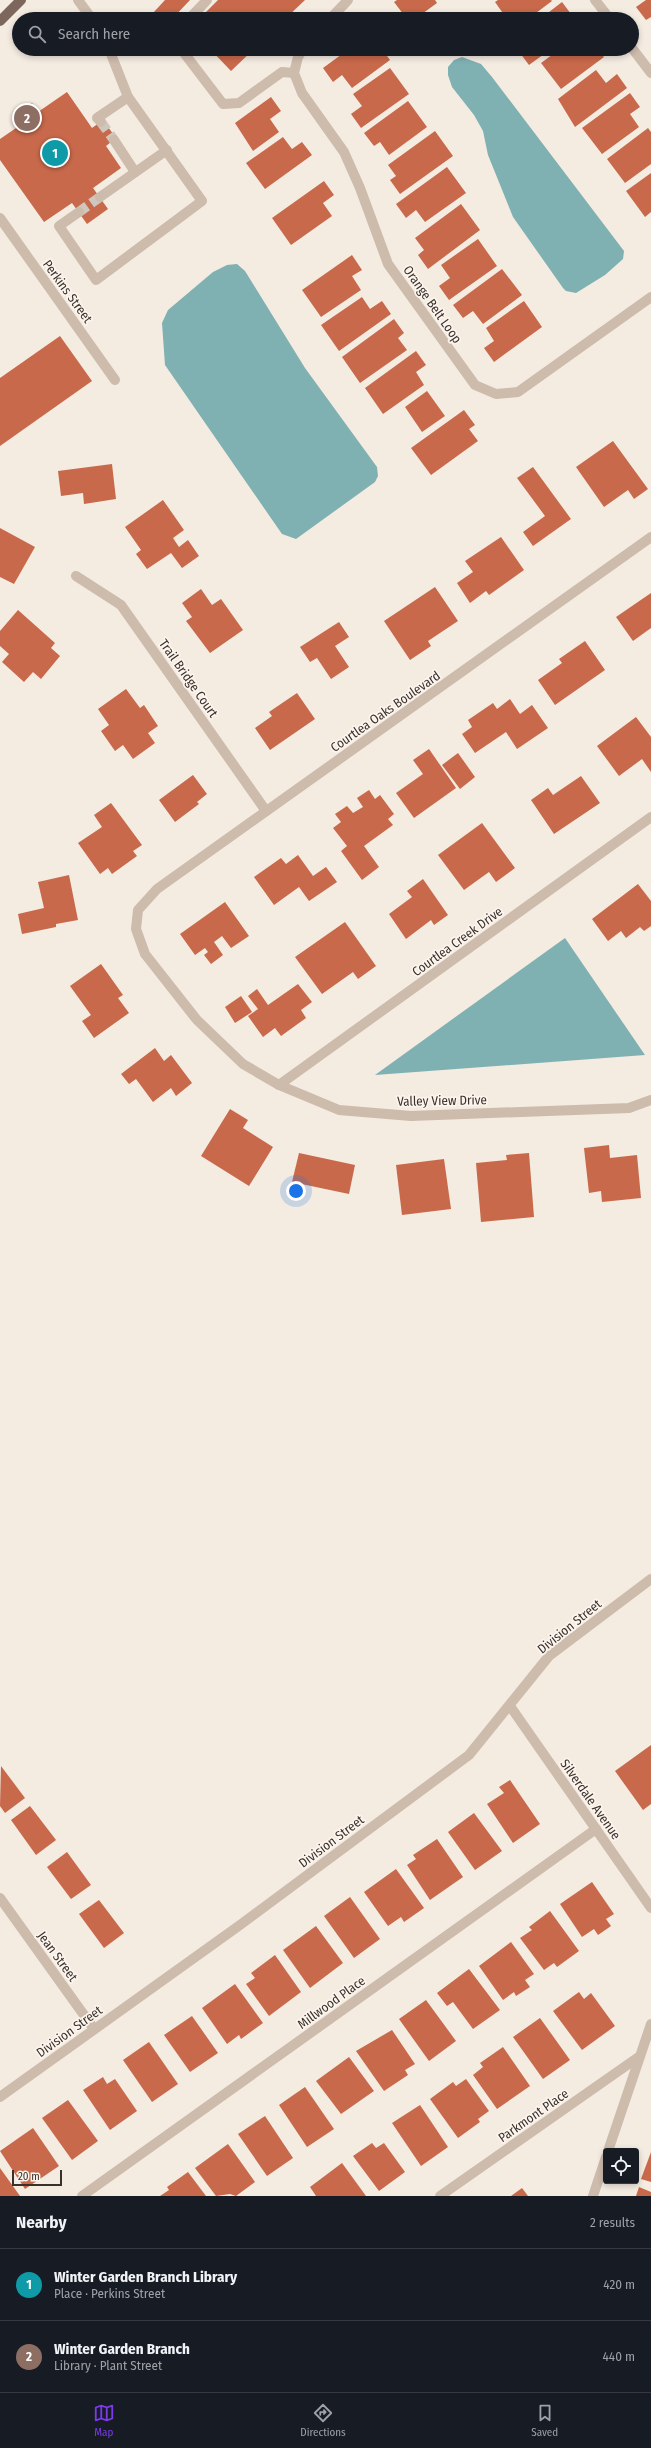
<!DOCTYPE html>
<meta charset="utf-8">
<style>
body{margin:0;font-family:"Fira Sans Condensed",sans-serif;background:#20242c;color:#f1f3f6}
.controls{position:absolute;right:12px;bottom:12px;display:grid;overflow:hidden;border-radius:4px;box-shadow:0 2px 6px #0003}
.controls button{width:36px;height:36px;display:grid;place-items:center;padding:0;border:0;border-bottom:1px solid #363941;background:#171b24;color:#f1f3f6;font:20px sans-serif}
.scale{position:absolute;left:12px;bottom:10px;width:50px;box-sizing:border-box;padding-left:4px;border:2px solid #3b302b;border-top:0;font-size:11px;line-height:14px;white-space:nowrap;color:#3b302b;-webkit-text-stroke:3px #fbf5ee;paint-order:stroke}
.you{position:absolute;left:296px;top:1191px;width:14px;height:14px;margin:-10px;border:3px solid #fff;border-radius:50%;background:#1a73e8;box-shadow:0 0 0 6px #1a73e833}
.badge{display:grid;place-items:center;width:26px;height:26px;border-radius:50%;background:#7c3aed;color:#fff;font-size:13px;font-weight:700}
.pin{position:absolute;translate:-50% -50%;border:2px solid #fff;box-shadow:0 1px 4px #0006}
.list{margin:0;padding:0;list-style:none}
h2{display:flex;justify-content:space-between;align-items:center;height:52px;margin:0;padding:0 16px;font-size:17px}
h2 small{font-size:13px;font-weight:400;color:#9ea1a6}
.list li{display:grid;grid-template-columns:26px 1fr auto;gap:12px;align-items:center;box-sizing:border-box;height:72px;padding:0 16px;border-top:1px solid #363941}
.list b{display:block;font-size:15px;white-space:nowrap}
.list p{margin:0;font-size:13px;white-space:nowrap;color:#9ea1a6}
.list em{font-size:13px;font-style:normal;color:#9ea1a6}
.icon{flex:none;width:22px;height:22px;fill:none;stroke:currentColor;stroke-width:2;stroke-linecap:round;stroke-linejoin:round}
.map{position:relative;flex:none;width:651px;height:2196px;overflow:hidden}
.search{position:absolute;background:#171b24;box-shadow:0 2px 6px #0003;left:12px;right:12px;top:12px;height:44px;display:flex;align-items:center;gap:10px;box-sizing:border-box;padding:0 14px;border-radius:22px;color:#9ea1a6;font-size:15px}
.sheet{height:196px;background:#171b24}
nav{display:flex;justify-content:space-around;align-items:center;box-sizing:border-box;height:56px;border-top:1px solid #363941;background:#171b24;font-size:11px;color:#9ea1a6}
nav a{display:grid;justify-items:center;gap:2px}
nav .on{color:#7c3aed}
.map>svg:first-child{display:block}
.water{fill:#7fb0b2}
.building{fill:#c8694b}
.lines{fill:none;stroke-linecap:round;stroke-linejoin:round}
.minor-tunnel{stroke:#cfc6bd;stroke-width:10;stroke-dasharray:10 5;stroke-linecap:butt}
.minor{stroke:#cdbbac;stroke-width:10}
.major{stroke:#7d675c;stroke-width:10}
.labels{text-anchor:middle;stroke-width:3.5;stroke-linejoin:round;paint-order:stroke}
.street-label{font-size:13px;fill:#3b302b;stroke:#fbf5ee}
</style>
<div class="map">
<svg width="651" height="2196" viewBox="0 0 651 2196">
<rect width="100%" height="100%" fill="#f4ebe1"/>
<!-- water -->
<g class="water">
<polygon points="462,57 481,64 492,77 624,251 623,259 605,275 576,293 566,291 563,288 513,217 488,155 483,131 474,115 452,87 448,75 448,67 454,60"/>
<polygon points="237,264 245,271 305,368 377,467 378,476 375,482 296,539 282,534 165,365 162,323 168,310 213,272 227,265"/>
<polygon points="565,938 645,1055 375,1075"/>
</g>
<!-- building -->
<g class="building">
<polygon points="165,0 190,0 172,19 159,19 153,13"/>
<polygon points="218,0 305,0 285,19 199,19"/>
<polygon points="397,0 435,0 437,3 415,19 407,19 394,2"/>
<polygon points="498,0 551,0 552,1 528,19 507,19 495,2"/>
<polygon points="646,0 651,0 651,17 646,20 636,7"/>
<polygon points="562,2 571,14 564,19 540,19"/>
<polygon points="210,49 254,49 231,71"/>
<polygon points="349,49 382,49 390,60 352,88 342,75 333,82 323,68"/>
<polygon points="517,49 551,49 529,65"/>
<polygon points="560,49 598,49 604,57 561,89 541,63"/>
<polygon points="390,68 409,94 361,128 351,114 362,106 353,94"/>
<polygon points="596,70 606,83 617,74 627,88 575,127 558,99"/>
<polygon points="67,92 92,128 103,120 116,138 106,146 121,168 93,188 108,209 87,224 72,203 44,222 0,160 0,139 19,126 13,117 32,103 38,112"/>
<polygon points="630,93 640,107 630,114 639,127 602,154 582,128"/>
<polygon points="271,97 281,111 270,119 279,132 253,151 235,123"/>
<polygon points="408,101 427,127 389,155 380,142 374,146 364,133"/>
<polygon points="648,128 651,132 651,164 625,183 607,159"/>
<polygon points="435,131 453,156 400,194 390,180 396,176 388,165"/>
<polygon points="283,137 292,149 302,142 312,155 265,189 246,163"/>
<polygon points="447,167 466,193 425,222 416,210 406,218 396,204"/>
<polygon points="651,173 651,212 645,217 626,191"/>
<polygon points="324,181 334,195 323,203 332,216 291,245 272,218"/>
<polygon points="461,204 480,230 428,269 418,255 424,250 415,238"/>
<polygon points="478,239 497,266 449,300 439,286 450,278 441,265"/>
<polygon points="352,255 362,270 352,276 361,290 321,317 302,290"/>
<polygon points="502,269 522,295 483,324 473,311 463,318 453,305"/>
<polygon points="362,297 370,309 382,301 391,314 339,351 321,325"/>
<polygon points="524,301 542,327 494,362 484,348 494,341 486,328"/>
<polygon points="394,319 404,333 398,338 407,350 360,383 342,357"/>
<polygon points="60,336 92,381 0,446 0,378"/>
<polygon points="416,351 426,365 416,372 424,385 383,414 365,388"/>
<polygon points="427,391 445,416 422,432 405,407"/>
<polygon points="464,410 475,425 469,429 478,441 431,475 411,448"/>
<polygon points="613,441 648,489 634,499 628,490 604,507 576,467"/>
<polygon points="112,464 116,499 84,504 83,493 61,496 58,471"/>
<polygon points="533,467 571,519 533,546 523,532 545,516 517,478"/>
<polygon points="163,500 184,530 173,538 179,547 188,540 199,556 182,568 171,553 147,569 136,554 141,550 125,527"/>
<polygon points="0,528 35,547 14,584 0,577"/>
<polygon points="501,537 524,570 489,595 486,591 470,603 457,583 473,572 465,561"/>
<polygon points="435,587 458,621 428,641 431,646 410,660 384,621"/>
<polygon points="201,589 212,605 221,599 243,630 210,653 186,621 192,617 182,603"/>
<polygon points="651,593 651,628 633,641 616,617"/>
<polygon points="18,610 55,643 51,648 60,656 41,679 33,672 24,682 2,662 9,654 0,646 0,631"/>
<polygon points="339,622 349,637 335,646 349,667 331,679 317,658 310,662 300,647"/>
<polygon points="585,641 605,670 555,705 538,680 562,663 559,659"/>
<polygon points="126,689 140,708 144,705 158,726 148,733 155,743 133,759 123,745 115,751 101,731 109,725 98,709"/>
<polygon points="297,693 315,719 270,750 255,728 272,716 269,712"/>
<polygon points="510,699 520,714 532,705 548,728 517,749 506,732 475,753 462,734 472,727 468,720 493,703 497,709"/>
<polygon points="636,717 651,737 651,772 642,759 619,776 597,746"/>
<polygon points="429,749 456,788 414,818 396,793 423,774 413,760"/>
<polygon points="458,753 475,777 460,789 442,765"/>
<polygon points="193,775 207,794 197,802 199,804 175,822 159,800"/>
<polygon points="581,776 600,803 554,834 531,800 548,788 553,795"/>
<polygon points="369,790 375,799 380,795 394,814 388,819 393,825 364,846 379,867 362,880 341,851 347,846 333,828 341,822 335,814 347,806 353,813 363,807 357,798"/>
<polygon points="111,803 142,845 133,851 137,856 112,874 108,868 100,874 78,843 102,827 94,815"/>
<polygon points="482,823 515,868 496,882 489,872 464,890 438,855"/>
<polygon points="298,855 313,876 326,867 337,882 309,901 299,887 274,905 254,877 281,858 286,864"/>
<polygon points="69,875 78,920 56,924 56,927 22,934 18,914 44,908 38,882"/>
<polygon points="423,879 448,915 434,925 431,920 406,939 389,914 412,897 407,891"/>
<polygon points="638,884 651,901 651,926 644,931 640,927 626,938 621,931 608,941 592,919"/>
<polygon points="225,902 249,936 231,948 222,936 214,942 223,955 211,964 204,955 208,952 205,948 195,955 180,934"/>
<polygon points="345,922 376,966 358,979 353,972 322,994 295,957"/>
<polygon points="101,964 123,995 118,998 129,1013 94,1038 82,1021 91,1015 70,986"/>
<polygon points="298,984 312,1002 301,1010 306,1018 281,1036 275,1028 263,1037 248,1016 258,1009 248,996 257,989 268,1005"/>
<polygon points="241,996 252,1012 235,1023 225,1007"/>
<polygon points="155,1048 164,1061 171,1055 192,1083 176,1096 171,1088 153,1102 136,1079 129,1084 121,1074"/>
<polygon points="230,1109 248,1120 243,1128 273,1147 249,1186 201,1156"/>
<polygon points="609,1145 610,1158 637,1155 641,1198 602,1202 601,1191 589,1193 584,1148"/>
<polygon points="299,1153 355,1165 349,1194 292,1182"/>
<polygon points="529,1153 534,1217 481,1222 476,1163 507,1160 506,1155"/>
<polygon points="444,1159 451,1209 402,1215 396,1165"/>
<polygon points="651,1745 651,1804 643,1810 615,1771"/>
<polygon points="1,1766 25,1798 5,1813 0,1806"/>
<polygon points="510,1780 540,1824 513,1843 487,1804 504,1793 499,1787"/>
<polygon points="30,1806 56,1840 36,1855 11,1820"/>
<polygon points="474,1813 502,1851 475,1870 448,1832"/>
<polygon points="437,1839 463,1877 430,1900 407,1865 416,1859 413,1855"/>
<polygon points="67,1852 91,1885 71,1899 47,1867"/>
<polygon points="396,1869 424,1908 404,1922 401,1917 388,1926 364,1892"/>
<polygon points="592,1882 614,1914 606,1919 611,1926 598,1935 594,1929 582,1937 560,1904"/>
<polygon points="350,1897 380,1939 354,1958 324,1916"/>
<polygon points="99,1900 124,1933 104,1948 79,1914"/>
<polygon points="550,1911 579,1951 557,1967 554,1963 544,1970 520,1938 532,1930 529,1927"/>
<polygon points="316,1926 343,1963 310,1988 283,1950"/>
<polygon points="511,1942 534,1974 525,1980 530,1987 516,1996 514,1992 503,2000 479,1966"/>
<polygon points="275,1955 301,1992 269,2016 246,1984 255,1978 251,1973"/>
<polygon points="469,1969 500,2010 473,2029 453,2002 447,2006 437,1993"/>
<polygon points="235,1984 263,2023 241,2039 239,2035 227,2044 202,2008"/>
<polygon points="579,1992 584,1999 591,1993 615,2026 582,2050 553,2011"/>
<polygon points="426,2000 456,2041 429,2061 399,2019"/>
<polygon points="192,2016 218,2053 190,2072 164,2035"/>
<polygon points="540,2018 570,2060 543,2079 513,2037"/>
<polygon points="392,2030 415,2064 405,2070 408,2075 384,2091 356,2051"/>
<polygon points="149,2042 178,2084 152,2102 123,2060"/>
<polygon points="503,2047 530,2086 497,2109 473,2075 483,2067 480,2063"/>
<polygon points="349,2057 374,2091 341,2114 316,2081"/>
<polygon points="103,2077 107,2084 115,2079 137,2111 110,2130 83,2090"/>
<polygon points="466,2079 489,2111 478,2119 480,2122 458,2138 430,2099 453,2082 456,2086"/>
<polygon points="305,2087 334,2129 307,2147 279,2105"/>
<polygon points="68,2100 98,2141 72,2160 42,2118"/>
<polygon points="420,2105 448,2147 421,2166 392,2123"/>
<polygon points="265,2116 293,2158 267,2176 238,2134"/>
<polygon points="33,2128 59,2166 25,2189 0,2151"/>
<polygon points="372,2143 376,2148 384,2143 405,2172 379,2191 353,2156"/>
<polygon points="228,2144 255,2182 236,2196 230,2194 216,2196 195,2168"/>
<polygon points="651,2152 651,2182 641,2179"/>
<polygon points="342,2163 366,2196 316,2196 310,2187"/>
<polygon points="0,2168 20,2196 0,2196"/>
<polygon points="188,2172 206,2196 160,2196 169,2190 167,2187"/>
<polygon points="639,2187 651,2192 651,2196 636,2196"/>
<polygon points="522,2188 528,2196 511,2196"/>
</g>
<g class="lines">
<!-- minor-tunnel -->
<g class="minor-tunnel">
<polyline points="101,122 114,140"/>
<polyline points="79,212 100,197"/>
</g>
<!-- minor -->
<g class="minor">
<polyline points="78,0 92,19"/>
<polyline points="595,0 610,19"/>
<polyline points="189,19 207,0"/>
<polyline points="330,19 348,0"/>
<polyline points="632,48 651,73"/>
<polyline points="181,49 223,104 239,103 282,72 294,73"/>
<polyline points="303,49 298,57 294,73 302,93 344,152 360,188 388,264 475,385 496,394 518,392 651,297"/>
<polyline points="101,122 97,118 128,97"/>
<polyline points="114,140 135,172"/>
<polyline points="100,197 167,150"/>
<polyline points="79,212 59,226 96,280 202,201 128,97 109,49"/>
<polyline points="0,218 115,380"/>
<polyline points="651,537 157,889 138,910 136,929 145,954 197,1020 243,1064 279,1085 339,1110 411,1116 629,1108 651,1100"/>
<polyline points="76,576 121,605 266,811"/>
<polyline points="279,1085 651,817"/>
<polyline points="510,1706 651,1908"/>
<polyline points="0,1898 94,2029"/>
<polyline points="0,2097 240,1925 469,1755 549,1656 651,1579"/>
<polyline points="608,2151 651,2024"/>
<polyline points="82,2196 596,1829"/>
<polyline points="440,2196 640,2056"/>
<polyline points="593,2196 606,2157"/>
</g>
<!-- major -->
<polyline class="major" points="0,21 21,0"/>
</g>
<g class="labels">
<!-- street labels -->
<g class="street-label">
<text transform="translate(68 291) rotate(54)" y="5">Perkins Street</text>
<text transform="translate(433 304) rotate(55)" y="5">Orange Belt Loop</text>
<text transform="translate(189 678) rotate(55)" y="5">Trail Bridge Court</text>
<text transform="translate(385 711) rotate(-35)" y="5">Courtlea Oaks Boulevard</text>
<text transform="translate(457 941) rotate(-36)" y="5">Courtlea Creek Drive</text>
<text transform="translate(442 1100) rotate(-1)" y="5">Valley View Drive</text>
<text transform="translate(569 1626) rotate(-39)" y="5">Division Street</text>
<text transform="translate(591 1799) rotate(55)" y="5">Silverdale Avenue</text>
<text transform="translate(331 1841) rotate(-37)" y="5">Division Street</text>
<text transform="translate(58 1956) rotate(54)" y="5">Jean Street</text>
<text transform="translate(331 2002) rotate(-36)" y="5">Millwood Place</text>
<text transform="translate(69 2031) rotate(-36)" y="5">Division Street</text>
<text transform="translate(533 2115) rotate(-35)" y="5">Parkmont Place</text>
</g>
</g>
</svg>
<div class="controls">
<button><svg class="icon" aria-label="locate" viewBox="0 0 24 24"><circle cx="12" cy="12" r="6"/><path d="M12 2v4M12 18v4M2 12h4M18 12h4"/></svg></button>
</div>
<div class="scale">20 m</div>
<div class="you"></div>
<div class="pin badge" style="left:55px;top:153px;background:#0f9aa8">1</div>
<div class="pin badge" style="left:27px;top:118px;background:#8d6e63">2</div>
<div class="search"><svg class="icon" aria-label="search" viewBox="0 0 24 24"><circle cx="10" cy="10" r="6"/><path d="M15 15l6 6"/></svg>Search here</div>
</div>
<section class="sheet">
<h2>Nearby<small>2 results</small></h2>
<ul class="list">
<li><span class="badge" style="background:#0f9aa8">1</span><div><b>Winter Garden Branch Library</b><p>Place · Perkins Street</p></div><em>420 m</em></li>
<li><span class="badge" style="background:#8d6e63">2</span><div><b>Winter Garden Branch</b><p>Library · Plant Street</p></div><em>440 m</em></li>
</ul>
</section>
<nav>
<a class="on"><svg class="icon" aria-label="map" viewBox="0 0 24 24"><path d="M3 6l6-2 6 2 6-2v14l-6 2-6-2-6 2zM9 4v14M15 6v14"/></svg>Map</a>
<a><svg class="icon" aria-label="directions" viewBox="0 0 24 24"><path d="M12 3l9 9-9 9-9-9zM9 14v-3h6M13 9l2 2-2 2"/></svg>Directions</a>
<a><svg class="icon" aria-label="saved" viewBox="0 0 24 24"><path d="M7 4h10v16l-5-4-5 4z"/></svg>Saved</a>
</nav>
